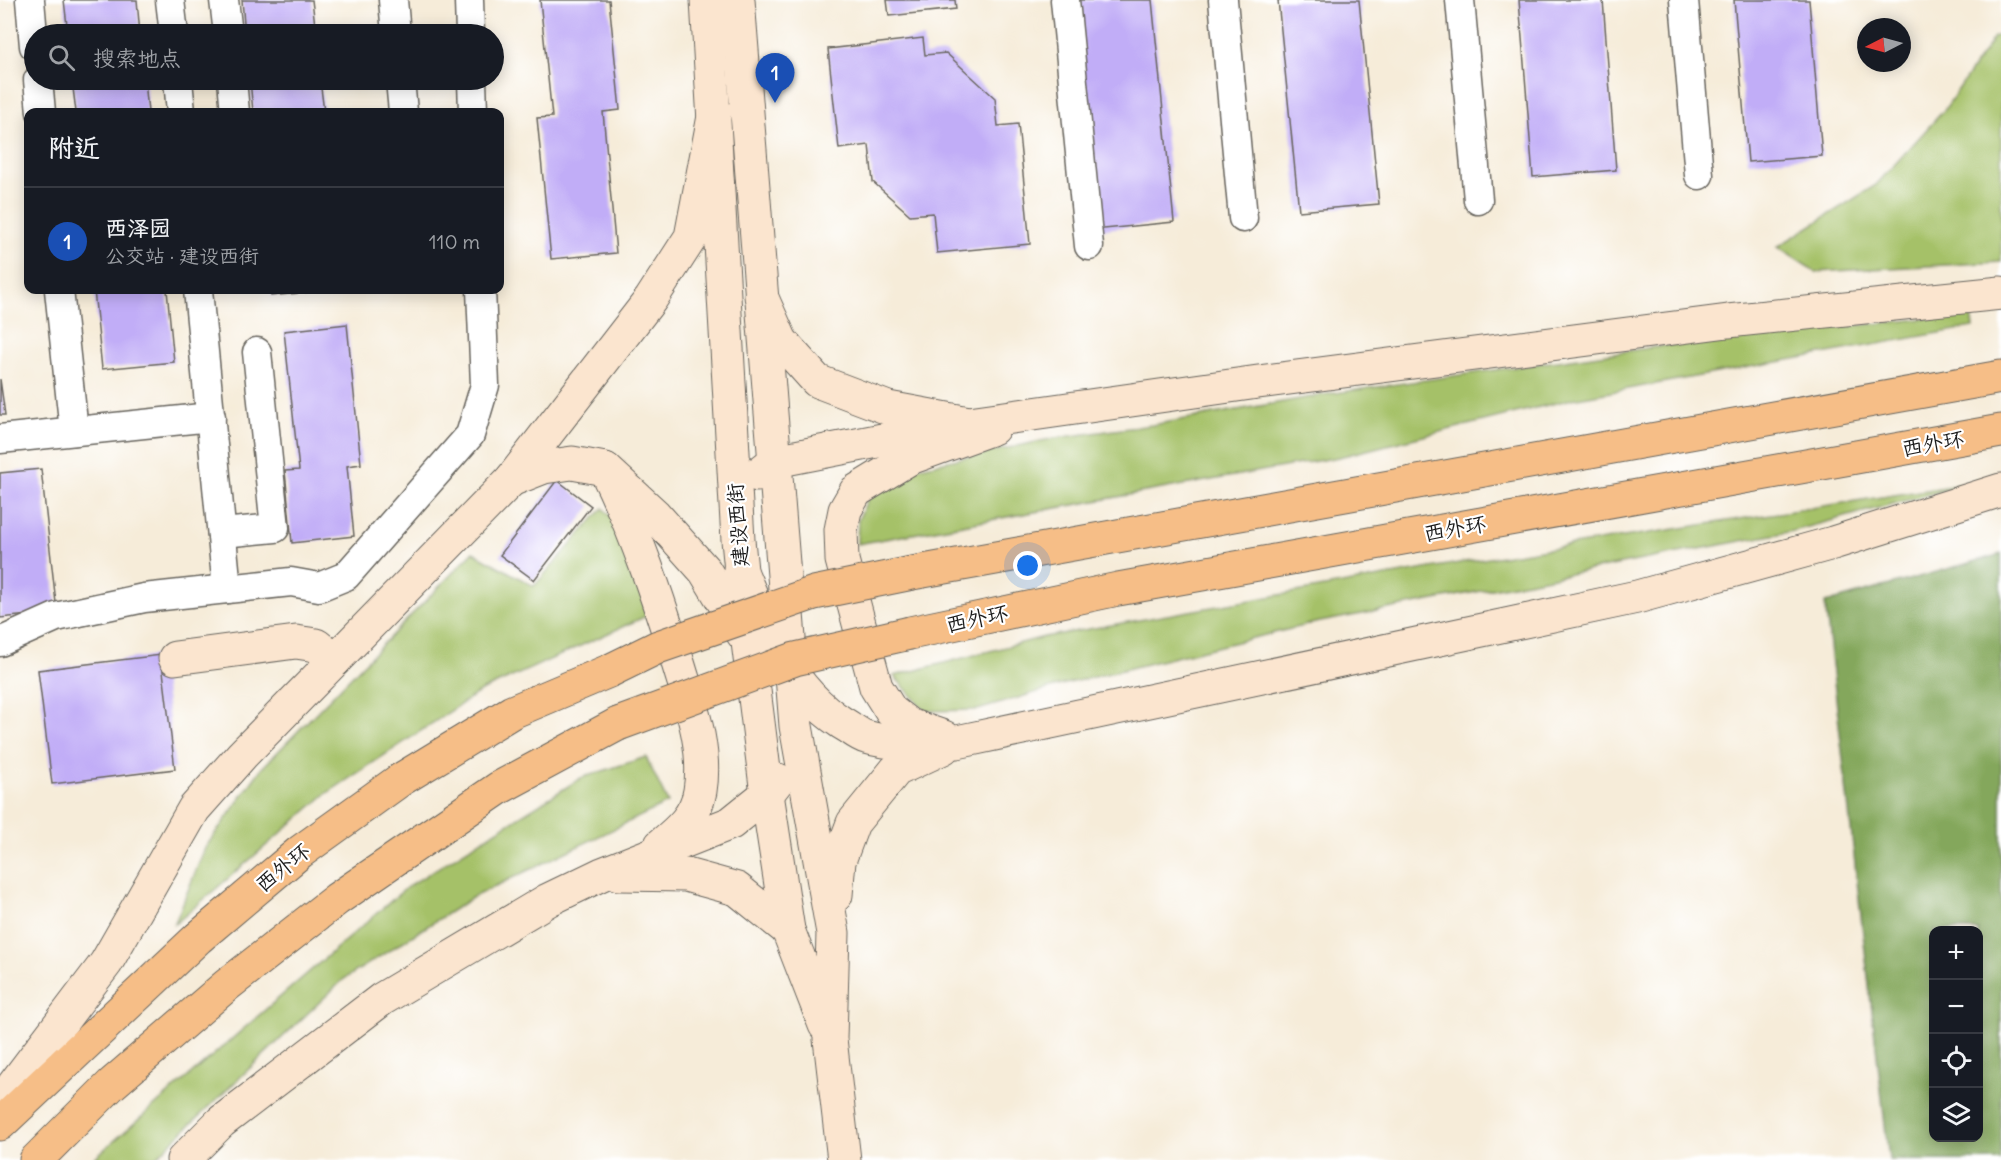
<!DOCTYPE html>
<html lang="zh">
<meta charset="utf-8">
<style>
body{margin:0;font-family:Delius,"LXGW WenKai TC",sans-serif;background:#20242c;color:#f1f3f6}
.controls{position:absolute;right:18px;bottom:18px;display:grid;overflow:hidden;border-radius:12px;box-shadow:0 3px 15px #0003}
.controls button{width:54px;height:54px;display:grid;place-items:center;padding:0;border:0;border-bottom:2px solid #363941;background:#171b24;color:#f1f3f6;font:30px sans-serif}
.compass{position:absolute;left:1857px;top:18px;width:54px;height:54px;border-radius:50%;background:#171b24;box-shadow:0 3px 15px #0003;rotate:264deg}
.you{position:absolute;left:1028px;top:566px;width:21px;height:21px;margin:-15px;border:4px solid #fff;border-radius:50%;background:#1a73e8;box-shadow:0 0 0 9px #1a73e833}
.badge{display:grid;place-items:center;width:39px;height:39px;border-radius:50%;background:#d690ce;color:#fff;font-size:20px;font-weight:700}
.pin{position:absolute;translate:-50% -50px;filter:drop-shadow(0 2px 3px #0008)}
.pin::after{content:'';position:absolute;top:32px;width:21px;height:18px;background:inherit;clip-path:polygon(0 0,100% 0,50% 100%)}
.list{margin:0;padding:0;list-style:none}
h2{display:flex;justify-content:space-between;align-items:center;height:78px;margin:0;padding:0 24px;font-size:26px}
h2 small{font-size:20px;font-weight:400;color:#9ea1a6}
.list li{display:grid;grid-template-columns:39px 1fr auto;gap:18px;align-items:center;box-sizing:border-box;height:108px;padding:0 24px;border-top:2px solid #363941}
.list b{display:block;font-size:22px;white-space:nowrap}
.list p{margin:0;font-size:20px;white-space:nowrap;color:#9ea1a6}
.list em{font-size:20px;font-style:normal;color:#9ea1a6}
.icon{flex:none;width:33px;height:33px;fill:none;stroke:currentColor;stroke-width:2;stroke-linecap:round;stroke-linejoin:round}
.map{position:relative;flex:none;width:2001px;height:1160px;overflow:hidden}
.search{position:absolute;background:#171b24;box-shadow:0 3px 15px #0003;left:24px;top:24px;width:480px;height:66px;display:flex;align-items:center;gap:15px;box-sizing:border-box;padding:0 21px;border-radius:33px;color:#9ea1a6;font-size:22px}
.panel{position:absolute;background:#171b24;box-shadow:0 3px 15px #0003;left:24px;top:108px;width:480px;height:186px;border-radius:12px}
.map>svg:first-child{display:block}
.green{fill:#a5c168;stroke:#606e42;stroke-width:1.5}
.forest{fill:#84a75c;stroke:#50623c;stroke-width:1.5;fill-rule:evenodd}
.building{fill:#c1adf7}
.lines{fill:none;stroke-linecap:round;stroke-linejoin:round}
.street-casing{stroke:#68655e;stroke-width:31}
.secondary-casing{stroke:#68655e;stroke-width:35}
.highway-casing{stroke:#68655e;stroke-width:35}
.street{stroke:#fff;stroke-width:28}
.secondary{stroke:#fbe5cf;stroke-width:33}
.highway{stroke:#f6be87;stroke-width:33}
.highway-bridge-casing{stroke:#68655e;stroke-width:35;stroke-linecap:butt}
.highway-bridge{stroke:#f6be87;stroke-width:33}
.labels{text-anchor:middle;stroke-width:4.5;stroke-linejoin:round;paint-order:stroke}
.street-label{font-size:21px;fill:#1c1c1c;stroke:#fff}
</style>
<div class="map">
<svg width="2001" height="1160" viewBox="0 0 2001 1160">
<rect width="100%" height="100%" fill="#fff"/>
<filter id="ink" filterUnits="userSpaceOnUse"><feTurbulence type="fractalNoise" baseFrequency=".0167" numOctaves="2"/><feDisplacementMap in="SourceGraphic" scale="12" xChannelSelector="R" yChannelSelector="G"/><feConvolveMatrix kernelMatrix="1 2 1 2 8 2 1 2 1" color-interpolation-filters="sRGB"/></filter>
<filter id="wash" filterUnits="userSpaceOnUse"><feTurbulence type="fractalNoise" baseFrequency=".008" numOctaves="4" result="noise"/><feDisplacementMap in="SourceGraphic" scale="24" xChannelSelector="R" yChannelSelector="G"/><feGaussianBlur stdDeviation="1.35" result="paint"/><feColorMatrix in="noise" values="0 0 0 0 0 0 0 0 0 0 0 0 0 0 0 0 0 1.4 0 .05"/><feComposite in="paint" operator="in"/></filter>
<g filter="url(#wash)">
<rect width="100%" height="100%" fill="#f6ecd9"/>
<!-- green -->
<g class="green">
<polygon points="2001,34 2001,262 1816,272 1777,247 1876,185 1945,109 1994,37"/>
<polygon points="1971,314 1973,327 1572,399 1339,457 857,544 858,520 871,492 911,469 1055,438 1152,425 1328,394 1683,343"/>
<polygon points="1971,483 1793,531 1315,623 1061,685 978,710 925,711 894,676 1044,637 1470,561"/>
<polygon points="603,508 625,532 653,613 481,691 326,794 174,925 205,848 261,769 473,552 534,586"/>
<polygon points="646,757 668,803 475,896 344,979 153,1160 92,1160 407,887 581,778"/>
</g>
<!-- forest -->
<path class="forest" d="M2001,554V1160H1889L1825,603ZM1934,930H1978V1138H1934Z"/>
<g id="blocks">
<!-- building -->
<g class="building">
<polygon points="64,0 137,0 140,34 68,34"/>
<polygon points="242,0 312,0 316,34 245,34"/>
<polygon points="540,0 609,0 620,110 603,112 616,253 551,259 537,118 552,117"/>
<polygon points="887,0 955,0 956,9 889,16"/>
<polygon points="1072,0 1152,0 1174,222 1094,230"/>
<polygon points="1278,0 1359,0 1379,204 1299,211"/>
<polygon points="1519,0 1603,0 1616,170 1533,177"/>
<polygon points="1734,0 1809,0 1822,156 1748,162"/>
<polygon points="923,38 925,55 946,53 995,98 998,126 1018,124 1030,244 937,253 933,213 910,215 873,182 869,145 839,149 828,49"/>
<polygon points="72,80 145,80 148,112 76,112"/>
<polygon points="250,80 320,80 324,112 253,112"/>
<polygon points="94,290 167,290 174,362 102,369"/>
<polygon points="271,290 319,290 319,291 271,296"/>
<polygon points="347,324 361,464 347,466 354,536 292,543 285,471 299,470 284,331"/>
<polygon points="0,379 5,415 0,415"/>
<polygon points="41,469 57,612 0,618 0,473"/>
<polygon points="557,480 591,506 534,580 500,555"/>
<polygon points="161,655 175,769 52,784 38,670"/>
</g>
</g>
</g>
<g filter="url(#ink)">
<use href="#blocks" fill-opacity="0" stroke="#68655e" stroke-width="1.5"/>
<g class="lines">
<defs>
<g id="street">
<polyline points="30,0 34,46"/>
<polyline points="170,0 174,34"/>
<polyline points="224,0 228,34"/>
<polyline points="393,0 396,34"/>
<polyline points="469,0 470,34"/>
<polyline points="1065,0 1089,246"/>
<polyline points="1223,0 1243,218"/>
<polyline points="1460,0 1478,200"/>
<polyline points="1684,0 1699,175"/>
<polyline points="38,80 41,112"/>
<polyline points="178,80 181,112"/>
<polyline points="232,80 235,112"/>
<polyline points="400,80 403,112"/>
<polyline points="472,80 473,112"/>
<polyline points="59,290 74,431"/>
<polyline points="198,290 227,589"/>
<polyline points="0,439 211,417"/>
<polyline points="222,533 275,528 257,352"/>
<polyline points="0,642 56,617 144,598 291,582 319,587 346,576 470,435 485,385 481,290"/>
</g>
<g id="secondary">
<polyline points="707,0 738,540 748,642 767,794 788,930 825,1025"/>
<polyline points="738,0 796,726 833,933 830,1039 844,1160"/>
<polyline points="761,296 781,341 817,381 888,408 969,423 1258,382 1728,321 2001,293"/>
<path d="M605,469C636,532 658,598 679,666C691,706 707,749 700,791C696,816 679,830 661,845"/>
<polyline points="757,475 775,461 944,428"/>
<polyline points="511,480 544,467 572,463 605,469 655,515 705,571 743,634"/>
<path d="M740,569C765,628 787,687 842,723C850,727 858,735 866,737C896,746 926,743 957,742L1637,597L1833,543L2001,490"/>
<polyline points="175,658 296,642 316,645 335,660"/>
<polyline points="944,737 909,725 891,711 876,687 842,560 841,530 845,510 856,491 910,458 993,428"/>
<polyline points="619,874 686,875 737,889 788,930"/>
<polyline points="836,895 839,861 853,823 896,770 943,748"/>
<polyline points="0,1103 106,963 194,809 242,755 511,480 651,299 691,237 715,111"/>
<polyline points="183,1160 221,1122 382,999 548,900 602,874 731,823 767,794 778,780"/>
</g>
<g id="highway">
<polyline points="912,573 2001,377"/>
<polyline points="910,633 1118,589 2001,431"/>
<polyline points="0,1124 198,938 300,852 400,780 512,712 609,671"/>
<polyline points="36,1160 112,1084 227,985 337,899 499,788 618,724"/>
</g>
</defs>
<!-- street casing -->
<use href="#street" class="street-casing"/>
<!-- secondary casing -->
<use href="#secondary" class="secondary-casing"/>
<!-- highway casing -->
<use href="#highway" class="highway-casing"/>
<!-- street -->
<use href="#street" class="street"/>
<!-- secondary -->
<use href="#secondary" class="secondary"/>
<!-- highway -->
<use href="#highway" class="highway"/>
<defs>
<g id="highway-bridge">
<polyline points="609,671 658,647 814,593 912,573"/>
<polyline points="618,724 795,659 910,633"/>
</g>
</defs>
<!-- highway-bridge casing -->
<use href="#highway-bridge" class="highway-bridge-casing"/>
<!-- highway-bridge -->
<use href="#highway-bridge" class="highway-bridge"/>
</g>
</g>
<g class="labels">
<!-- street labels -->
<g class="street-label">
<text transform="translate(1933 444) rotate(-10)" y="7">西外环</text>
<text transform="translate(738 525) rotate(-94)" y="7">建设西街</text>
<text transform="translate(1455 529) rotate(-10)" y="7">西外环</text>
<text transform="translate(977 619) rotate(-12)" y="7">西外环</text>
<text transform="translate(283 868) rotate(-39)" y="7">西外环</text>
</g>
</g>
</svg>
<div class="controls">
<button>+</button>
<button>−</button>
<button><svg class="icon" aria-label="locate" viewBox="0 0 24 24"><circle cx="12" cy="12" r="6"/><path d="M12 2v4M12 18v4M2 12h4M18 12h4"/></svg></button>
<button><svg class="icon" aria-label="layers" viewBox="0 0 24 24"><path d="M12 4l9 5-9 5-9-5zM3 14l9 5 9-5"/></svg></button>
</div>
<svg class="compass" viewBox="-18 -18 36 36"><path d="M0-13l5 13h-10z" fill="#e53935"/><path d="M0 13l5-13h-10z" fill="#9ea1a6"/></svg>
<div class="you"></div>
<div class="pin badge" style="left:775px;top:103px;background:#1a4fb4">1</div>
<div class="search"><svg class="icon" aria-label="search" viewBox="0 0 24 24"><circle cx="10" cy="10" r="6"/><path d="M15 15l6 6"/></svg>搜索地点</div>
<section class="panel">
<h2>附近<small></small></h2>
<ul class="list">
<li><span class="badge" style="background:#1a4fb4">1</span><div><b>西泽园</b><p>公交站 · 建设西街</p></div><em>110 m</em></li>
</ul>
</section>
</div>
